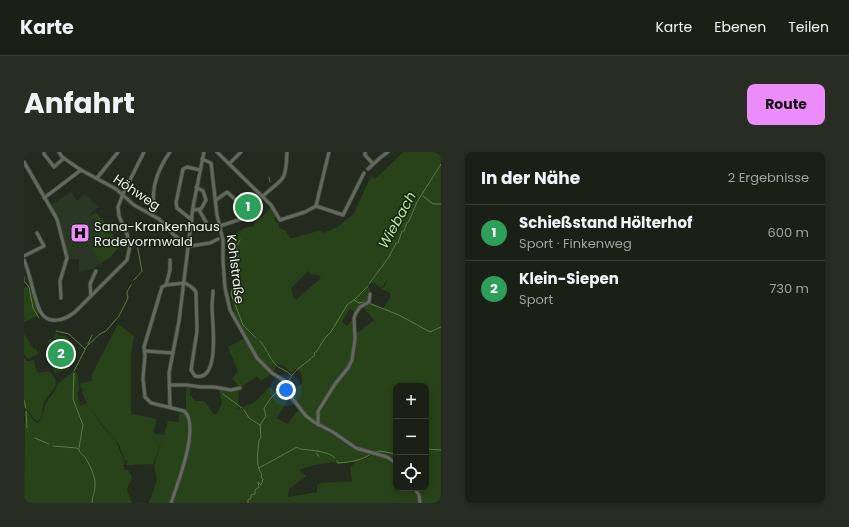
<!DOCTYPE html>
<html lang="de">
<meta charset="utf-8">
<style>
body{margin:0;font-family:Poppins,sans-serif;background:#272d23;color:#f1f3f6}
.controls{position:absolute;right:12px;bottom:12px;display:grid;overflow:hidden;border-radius:8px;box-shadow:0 2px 6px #0003}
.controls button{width:36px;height:36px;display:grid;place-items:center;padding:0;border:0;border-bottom:1px solid #383e35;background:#1a2016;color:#f1f3f6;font:20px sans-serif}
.you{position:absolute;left:262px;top:238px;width:14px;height:14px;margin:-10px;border:3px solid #fff;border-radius:50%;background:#1a73e8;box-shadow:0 0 0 6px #1a73e833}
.badge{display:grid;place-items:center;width:26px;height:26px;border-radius:50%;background:#ec8cfa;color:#fff;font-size:13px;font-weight:700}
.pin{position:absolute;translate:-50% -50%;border:2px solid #fff;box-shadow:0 1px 4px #0006}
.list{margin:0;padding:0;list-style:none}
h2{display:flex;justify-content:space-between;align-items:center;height:52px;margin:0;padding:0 16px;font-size:17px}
h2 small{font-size:13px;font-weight:400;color:#9fa3a1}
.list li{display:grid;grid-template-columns:26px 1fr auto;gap:12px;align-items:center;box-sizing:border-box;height:56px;padding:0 16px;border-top:1px solid #383e35}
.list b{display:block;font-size:15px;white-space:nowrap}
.list p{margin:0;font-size:13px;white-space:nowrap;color:#9fa3a1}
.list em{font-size:13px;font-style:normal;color:#9fa3a1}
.icon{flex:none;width:22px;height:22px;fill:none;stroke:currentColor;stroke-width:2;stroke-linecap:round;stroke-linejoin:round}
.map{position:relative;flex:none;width:417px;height:351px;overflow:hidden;border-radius:8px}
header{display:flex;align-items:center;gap:24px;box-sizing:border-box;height:56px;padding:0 20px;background:#1a2016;border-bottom:1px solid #383e35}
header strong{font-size:19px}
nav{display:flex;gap:22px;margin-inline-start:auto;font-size:14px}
.intro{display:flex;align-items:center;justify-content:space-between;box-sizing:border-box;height:96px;padding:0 24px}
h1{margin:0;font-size:28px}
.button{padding:10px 18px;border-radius:8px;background:#ec8cfa;color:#111;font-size:14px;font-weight:700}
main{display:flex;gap:24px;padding:0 24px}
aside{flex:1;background:#1a2016;border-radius:8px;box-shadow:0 2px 6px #0003}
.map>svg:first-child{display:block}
.built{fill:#2b3725}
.green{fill:#284219;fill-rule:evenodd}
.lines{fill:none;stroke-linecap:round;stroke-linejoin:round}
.stream{stroke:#5a7d47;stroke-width:1}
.minor-casing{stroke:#41483e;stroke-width:4.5}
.minor{stroke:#616a5c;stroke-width:3}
.labels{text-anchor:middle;stroke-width:3;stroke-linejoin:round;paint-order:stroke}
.street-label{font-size:13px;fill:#eaf0e7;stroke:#192115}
.poi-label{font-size:13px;fill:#eaf0e7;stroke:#192115;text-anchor:start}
.water-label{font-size:14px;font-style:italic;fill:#b5e899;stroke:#192115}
</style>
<header>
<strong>Karte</strong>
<nav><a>Karte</a><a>Ebenen</a><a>Teilen</a></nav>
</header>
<div class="intro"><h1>Anfahrt</h1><a class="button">Route</a></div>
<main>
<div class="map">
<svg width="417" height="351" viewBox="0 0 417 351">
<rect width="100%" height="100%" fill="#232b1e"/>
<!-- built -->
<polygon class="built" points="47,40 53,49 61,41 66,48 74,55 66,62 68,65 71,64 76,76 73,89 70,92 76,112 69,117 55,119 55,107 44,107 35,66 27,53"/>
<!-- green -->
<g class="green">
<path d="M379,0H417V351H396V344L391,336H402V234H372V310L361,303L336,297L350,301L335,309L345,305L351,301L366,307L372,311V336H389L395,343L396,351H125L133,328L130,314L139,285L129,313L126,312L102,313L103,308L101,309L94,291L79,274L64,253L78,274L92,289L101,311L99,314L101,318H104L108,325L103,338L108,351H0L1,259L4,260L10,269L13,271L16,269L22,251L30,240L33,232L49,220L53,221L54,225L55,239L53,240L56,254L63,251L58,241L59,237L57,236L56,231L68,229V222L94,172L110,184L107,202V262L133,267L129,281L140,283L144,269L154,270L156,258C170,263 164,290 163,301L166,276L165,266L162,259V234H167L166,243L171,249H180L190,262H193L198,251L195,237L207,238L215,237L214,257L231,250L245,235L250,239L260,228L265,234L267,240V238L278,232V222L273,216L267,221L262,215L254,212L248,221L237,229L234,225H232L216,236L208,226L214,220L204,195L221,186L223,188L211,167L207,139L211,123L213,108L212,99L208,89C213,79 220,75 230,74L232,65H238L247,56L251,62L250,64L251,69L254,71L256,77L262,79L266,86C277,85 288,79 298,79L299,81L314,75L320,69L329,63L347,24L351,27ZM284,119L286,122L294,123L297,126L272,148L269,144L267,136ZM363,128L361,134L357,137L366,141V146L359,156L345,150L346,139L344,131H350L357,136ZM338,154L350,168L331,183L330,171L327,169L323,174L318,170L326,157L332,161ZM267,243L280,261L276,256L263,272L253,266ZM312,310V312L332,310L326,315L328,329L297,331L293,333V340L264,345L265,337L282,324L275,318L290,313Z"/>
<path d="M72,61L79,68L86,82L88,81L95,95L87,105L76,112C74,107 70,100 70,95C70,88 76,89 72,78L75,76L71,65L68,66L67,64Z"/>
<polygon points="4,134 5,141 10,140 16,159 12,165 0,170 0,136"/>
<path d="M32,181L35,184C44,183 44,185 49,194L47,203L48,210L43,219L30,221L24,189L26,187L33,189L32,187L29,186Z"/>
<polygon points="0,182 10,197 12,196 14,202 4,207 0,202"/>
<path d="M0,206L3,209L10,208L11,215L14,221L25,219C41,233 25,239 20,251C18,257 19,265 14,269C7,267 7,259 0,256Z"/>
</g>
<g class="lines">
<!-- stream -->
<g class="stream">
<polyline points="245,25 246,30"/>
<polyline points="399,44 409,52 417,52"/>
<polyline points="214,105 212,94 216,88"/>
<path d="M213,108L211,116L213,121C210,127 210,134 207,142L219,173L232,186"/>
<polyline points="0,125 0,129 5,135 9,156 15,166"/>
<polyline points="110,128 118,119 113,92"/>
<polyline points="345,132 365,105 372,91 374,91 378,79 380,79 383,71 385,69 393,50 417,12"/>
<polyline points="330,148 335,151 341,150"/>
<polyline points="347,152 375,163 406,180 417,175"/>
<polyline points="32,179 45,182 61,197"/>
<path d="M236,189C242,196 245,205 251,212C255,217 263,218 267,223"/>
<polyline points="64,192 68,183"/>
<polyline points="50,219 63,194 76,182 82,179 95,164 104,146 103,140 107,133"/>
<polyline points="50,221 49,247 59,273 55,296"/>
<path d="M265,228C270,217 282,212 291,203L290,201L293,199L301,186L307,180L323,153L330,148L344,134"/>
<polyline points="199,242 218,256"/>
<polyline points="0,248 2,256"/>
<polyline points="220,258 225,266 236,273"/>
<polyline points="2,259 3,276"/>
<polyline points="11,286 25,292"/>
<path d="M29,294L52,296L55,297C56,303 60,302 62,307C67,315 72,326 71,335C71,340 68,345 68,351"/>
<polyline points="402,297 417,298"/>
<polyline points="351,300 356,299 372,302"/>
<polyline points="293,301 293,303 295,304"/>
<path d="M313,309L314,311C325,310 337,309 347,302"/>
<path d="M235,316L273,295L276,297C286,298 305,299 311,306"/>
<path d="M224,351V348L227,346V343L231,342V338L235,335L234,330L237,333L239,327L237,325L238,322C231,316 234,297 235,288L237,286L236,273L242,264L240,256L247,246L261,231"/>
</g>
<defs>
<g id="minor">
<polyline points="20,0 20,2 30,15 40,6"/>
<polyline points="35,0 38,5 57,18 92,37 110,53 135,67 150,83 158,89 166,93"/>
<polyline points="193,0 247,53 256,68 281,60 292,54"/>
<polyline points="341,0 341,3 349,12"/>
<polyline points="0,1 1,0"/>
<polyline points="178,7 187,11 193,63 199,88 199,109 201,136 206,158 233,206 248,221 264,231 267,237 267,242 268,246 282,264 290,270 309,280 332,296 363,305 372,311"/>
<polyline points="0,10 33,67 43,106 36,129 37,146"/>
<polyline points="205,12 217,0"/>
<polyline points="344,17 357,5 364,0"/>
<polyline points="73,26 94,0"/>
<path d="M238,45C259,25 262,32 263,0"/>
<polyline points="20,46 57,18"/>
<polyline points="192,48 203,40 212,48"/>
<polyline points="292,54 319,63 340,21"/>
<polyline points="292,54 305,0"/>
<polyline points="169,58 177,57 182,48 179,39 172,35"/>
<polyline points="175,58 182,70 180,74"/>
<path d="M131,59C126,38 134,17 146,0"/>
<polyline points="168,68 153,56 152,51 159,17 163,15 176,18"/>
<polyline points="196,74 226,64"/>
<polyline points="166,94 186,91 194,87"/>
<polyline points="0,104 20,94 13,81"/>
<path d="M0,108C7,124 9,144 16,159C24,174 41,168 51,160L103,108L106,94L103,82L95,64L94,55L99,42L120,0"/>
<polyline points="142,133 146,118 146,108"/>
<polyline points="67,144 66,132 72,119"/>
<polyline points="121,199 149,201"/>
<polyline points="146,233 163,233 177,235 190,235 207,238 216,236"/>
<polyline points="146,255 145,221 155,169 169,55 180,0"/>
<polyline points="294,273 294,260 296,256 311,232 324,216 328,208 331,187 330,166 332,161 336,155 345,150 346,142"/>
<polyline points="390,336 395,343 396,351"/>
<path d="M147,351C153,333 177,273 160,259L127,251L121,245L119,227L121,203L120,195L138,135L142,133L161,131C165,133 169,135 172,140L173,179L167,218L171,224C197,231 188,168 188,155C188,150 189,144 189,139"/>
</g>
</defs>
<!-- minor casing -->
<use href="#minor" class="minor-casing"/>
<!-- minor -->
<use href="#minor" class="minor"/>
</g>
<!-- icons -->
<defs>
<symbol id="hospital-square" viewBox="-11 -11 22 22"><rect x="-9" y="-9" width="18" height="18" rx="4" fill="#ec8cfa" stroke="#192115"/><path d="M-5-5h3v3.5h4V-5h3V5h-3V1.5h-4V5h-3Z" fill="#111"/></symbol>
</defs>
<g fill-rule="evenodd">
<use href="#hospital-square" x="45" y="70" width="22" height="22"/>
</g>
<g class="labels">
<!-- street labels -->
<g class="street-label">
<text transform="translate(113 40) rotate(34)" y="5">Höhweg</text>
<text transform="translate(212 117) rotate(83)" y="5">Kohlstraße</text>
</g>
<!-- poi labels -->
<g class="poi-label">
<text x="70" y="79">Sana-Krankenhaus<tspan x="70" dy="15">Radevormwald</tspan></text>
</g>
<!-- water labels -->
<g class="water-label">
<text transform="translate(373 68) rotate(-61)" y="5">Wiebach</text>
</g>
</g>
</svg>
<div class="controls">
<button>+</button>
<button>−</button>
<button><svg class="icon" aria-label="locate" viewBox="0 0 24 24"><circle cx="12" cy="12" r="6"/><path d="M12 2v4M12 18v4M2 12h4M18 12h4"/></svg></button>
</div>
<div class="you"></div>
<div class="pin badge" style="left:224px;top:55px;background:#2e9e5b">1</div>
<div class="pin badge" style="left:37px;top:202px;background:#2e9e5b">2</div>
</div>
<aside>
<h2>In der Nähe<small>2 Ergebnisse</small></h2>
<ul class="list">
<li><span class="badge" style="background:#2e9e5b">1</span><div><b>Schießstand Hölterhof</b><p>Sport · Finkenweg</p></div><em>600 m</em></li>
<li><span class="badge" style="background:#2e9e5b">2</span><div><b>Klein-Siepen</b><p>Sport</p></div><em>730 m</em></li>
</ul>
</aside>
</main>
